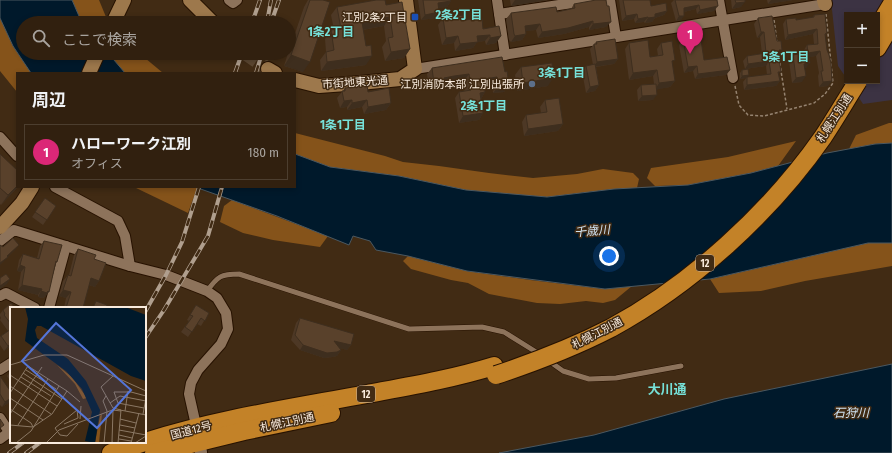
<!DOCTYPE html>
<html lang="ja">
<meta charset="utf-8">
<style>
body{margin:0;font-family:"Fira Sans Condensed","Noto Sans JP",sans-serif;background:#392818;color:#f1f3f6}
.controls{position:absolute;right:12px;top:12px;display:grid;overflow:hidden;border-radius:0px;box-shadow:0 2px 6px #0003}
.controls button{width:36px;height:36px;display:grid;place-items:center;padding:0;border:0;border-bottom:1px solid #4c3e2f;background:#31200f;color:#f1f3f6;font:20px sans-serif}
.you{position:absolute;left:609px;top:256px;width:14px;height:14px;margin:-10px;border:3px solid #fff;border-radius:50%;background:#1a73e8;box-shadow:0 0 0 6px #1a73e833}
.badge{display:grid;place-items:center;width:26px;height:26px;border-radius:50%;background:#db2777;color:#fff;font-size:13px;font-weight:700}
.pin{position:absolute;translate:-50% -33px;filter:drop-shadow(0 1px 2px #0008)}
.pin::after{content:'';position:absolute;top:21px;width:14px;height:12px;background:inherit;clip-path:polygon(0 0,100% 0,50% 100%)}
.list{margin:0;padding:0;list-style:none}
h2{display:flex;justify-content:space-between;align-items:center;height:52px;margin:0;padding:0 16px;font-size:17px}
h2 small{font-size:13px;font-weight:400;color:#a8a39e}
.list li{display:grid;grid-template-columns:26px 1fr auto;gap:12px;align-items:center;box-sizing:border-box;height:56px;margin:0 8px 8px;padding:0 8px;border:1px solid #4c3e2f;border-radius:0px}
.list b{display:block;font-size:15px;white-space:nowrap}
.list p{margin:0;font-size:13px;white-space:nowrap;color:#a8a39e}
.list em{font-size:13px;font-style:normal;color:#a8a39e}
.icon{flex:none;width:22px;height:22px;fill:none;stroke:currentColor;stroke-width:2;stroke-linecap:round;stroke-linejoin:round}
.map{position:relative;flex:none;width:892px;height:453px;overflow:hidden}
.search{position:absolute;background:#31200f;box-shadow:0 2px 6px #0003;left:16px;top:16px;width:280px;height:44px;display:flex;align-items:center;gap:10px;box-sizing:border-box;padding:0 14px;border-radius:22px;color:#a8a39e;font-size:15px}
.panel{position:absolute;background:#31200f;box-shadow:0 2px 6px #0003;left:16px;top:72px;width:280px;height:116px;border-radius:0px}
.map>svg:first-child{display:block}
.industrial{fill:#3c3343}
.forest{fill:#85531a}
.water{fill:#00192b;stroke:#4b5860}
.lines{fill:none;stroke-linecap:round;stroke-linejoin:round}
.secondary-tunnel{stroke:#5d4832;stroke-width:14;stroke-dasharray:14 7;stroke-linecap:butt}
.lane-casing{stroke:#271200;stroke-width:6}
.street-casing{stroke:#271200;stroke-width:12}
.secondary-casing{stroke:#271200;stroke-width:16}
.highway-casing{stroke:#271200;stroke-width:20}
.path{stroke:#958370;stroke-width:1.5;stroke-dasharray:3 2;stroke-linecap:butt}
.lane{stroke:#8d735b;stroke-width:5}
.street{stroke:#8d735b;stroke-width:10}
.secondary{stroke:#9d784c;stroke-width:14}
.highway{stroke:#c38228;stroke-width:18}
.rail-casing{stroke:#b09f8e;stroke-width:4}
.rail{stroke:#412b14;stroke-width:2.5;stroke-dasharray:8;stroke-linecap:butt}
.highway-bridge-casing{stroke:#271200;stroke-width:20;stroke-linecap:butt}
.highway-bridge{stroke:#c38228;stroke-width:18}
.wall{fill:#4d3825}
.shaded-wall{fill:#3e2e1e}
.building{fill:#59412b;stroke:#3e2e1e}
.transit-dot{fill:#1a4fb4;stroke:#412b14;stroke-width:1.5}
.service-dot{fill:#5c6f8a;stroke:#412b14;stroke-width:1.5}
.labels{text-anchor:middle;stroke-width:3;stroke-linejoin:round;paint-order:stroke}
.shield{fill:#412b14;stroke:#c2b1a1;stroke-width:1}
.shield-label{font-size:10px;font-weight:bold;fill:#f9ebdd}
.poi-label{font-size:11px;fill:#f9ebdd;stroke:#412b14;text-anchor:end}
.street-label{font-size:11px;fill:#f9ebdd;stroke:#412b14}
.neighbourhood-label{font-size:12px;font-weight:bold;fill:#76e1d9;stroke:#412b14}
.water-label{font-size:12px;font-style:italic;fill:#cee2f2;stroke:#412b14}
.quarter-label{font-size:13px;font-weight:bold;fill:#76e1d9;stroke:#412b14}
.inset-road{fill:none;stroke:#8b7864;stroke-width:1}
.view{fill:#5475d9;fill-opacity:0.15;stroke:#5475d9;stroke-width:2}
.inset-edge{fill:none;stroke:#f9ebdd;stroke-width:2}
</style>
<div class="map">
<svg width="892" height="453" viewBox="0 0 892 453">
<rect width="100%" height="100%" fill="#412b14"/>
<!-- industrial -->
<polygon class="industrial" points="831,0 892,0 892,100 863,104 848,81 877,81 877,15 847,15 847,79 838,66"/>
<!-- forest -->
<g class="forest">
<polygon points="72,0 99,0 106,17 103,23 82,23"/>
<polygon points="0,18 13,46 31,73 17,73 17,92 0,71"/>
<polygon points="114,53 139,53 163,73 125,73 112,58"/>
<polygon points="889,123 892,123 892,143 875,144 849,149 856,135"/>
<polygon points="295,133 385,156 403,162 439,166 489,173 533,178 577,174 603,169 633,173 639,179 637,188 614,189 547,197 466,190 399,176 330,167 295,154"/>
<polygon points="796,141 778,166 751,173 688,185 655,186 647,178 651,168 728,157"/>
<polygon points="134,187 195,187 197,188 188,213"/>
<polygon points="232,200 328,236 320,247 273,240 243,233 220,222 224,206"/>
<polygon points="868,243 892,243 892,266 805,281 761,291 719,293 710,279"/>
<polygon points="408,256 467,271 530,280 605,289 632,286 615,300 603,303 586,301 560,304 537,303 489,294 468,283 451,280 411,269 403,261"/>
</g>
<!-- water -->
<g class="water">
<polygon points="0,0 72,0 82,23 23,23 23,53 108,53 125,73 31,73 13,46 0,18"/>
<polygon points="892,143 892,243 868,243 710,279 605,289 467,271 408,256 376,250 370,241 353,236 349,245 277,216 195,187 295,187 295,154 330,167 399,176 466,190 547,197 614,189 688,185 751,173 827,153 875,144"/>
<polygon points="892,364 892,453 499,453 594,435 724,399"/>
</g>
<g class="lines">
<!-- secondary-tunnel -->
<polyline class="secondary-tunnel" points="245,53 268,69"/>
<defs>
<g id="lane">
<path d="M207,291C218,276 221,274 239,274L409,329L482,327L504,332L541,355"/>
<polyline points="549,361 563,371 589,379 616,378 681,366"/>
</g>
<g id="street">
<polyline points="229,0 233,3 237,0"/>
<polyline points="497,0 505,55"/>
<polyline points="610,0 616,37"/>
<polyline points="719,0 733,78"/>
<polyline points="499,14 592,0"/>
<polyline points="415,69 825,4"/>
<polyline points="0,137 17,156"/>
<polyline points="55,187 118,221 125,236 130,266"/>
<polyline points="0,241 14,230 130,266 166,275 207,291 217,298 226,313 228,329 221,344 198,370 191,383 189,394 202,452 200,453"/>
<polyline points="0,296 6,293 35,308"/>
<polyline points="49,308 66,246"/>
<polyline points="0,370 11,363"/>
<polyline points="0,418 9,432"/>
<polyline points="0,439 11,431"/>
</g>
<g id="secondary">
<polyline points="190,0 213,23"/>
<polyline points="824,0 825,4"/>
<polyline points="113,23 124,0"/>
<polyline points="268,69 275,73"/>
<polyline points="89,73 98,53"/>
<polyline points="295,80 319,86 360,83 400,79 415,69 406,0"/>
<polyline points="0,227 22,203 32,187"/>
</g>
<g id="highway">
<polyline points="877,29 892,4"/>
<polyline points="877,48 892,23"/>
<path d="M145,442C217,419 292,408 367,394C410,386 452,379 494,366"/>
<polyline points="111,453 145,442"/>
<polyline points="154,453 244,431 331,413"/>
</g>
</defs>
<!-- lane casing -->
<use href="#lane" class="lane-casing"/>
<!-- street casing -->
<use href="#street" class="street-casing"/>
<!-- secondary casing -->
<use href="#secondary" class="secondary-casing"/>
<!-- highway casing -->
<use href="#highway" class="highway-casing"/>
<!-- path -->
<g class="path">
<polyline points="774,20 777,42"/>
<polyline points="779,58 787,109"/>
<polyline points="735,86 739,105 748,115 764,116 814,103 825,94 833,83 826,14"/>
</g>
<!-- lane -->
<use href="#lane" class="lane"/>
<!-- street -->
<use href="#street" class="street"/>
<!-- secondary -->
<use href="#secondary" class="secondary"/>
<!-- highway -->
<use href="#highway" class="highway"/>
<defs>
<g id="rail">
<polyline points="267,22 271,0"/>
<polyline points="252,23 260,0"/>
<polyline points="271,23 279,0"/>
<polyline points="235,73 242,53"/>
<polyline points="256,73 262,53"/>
<polyline points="145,312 166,275 182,242 199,187"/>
<polyline points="145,338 164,310 208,236 222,187"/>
<polyline points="9,453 24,442"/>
<polyline points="26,453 41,442"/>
</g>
</defs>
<!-- rail casing -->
<use href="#rail" class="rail-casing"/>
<!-- rail -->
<use href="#rail" class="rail"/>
<defs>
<path id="highway-bridge" d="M496,375C535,362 574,347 611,328C692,284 770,213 823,137C835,119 846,100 858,81"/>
</defs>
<!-- highway-bridge casing -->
<use href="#highway-bridge" class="highway-bridge-casing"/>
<!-- highway-bridge -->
<use href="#highway-bridge" class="highway-bridge"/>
</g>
<!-- wall -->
<g class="wall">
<polygon points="308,0 323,0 303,72 284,66 288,53 289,53 289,51 304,7"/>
<polygon points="418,0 450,0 451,1 447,7 439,8 436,18 421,20"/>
<polygon points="510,0 548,0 511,6"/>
<polygon points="619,0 650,0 651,6 667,11 664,15 655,18 652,22 645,23 644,22 635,23 634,19 622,21"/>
<polygon points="674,0 717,0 714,11 697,14 696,9 684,12 681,20 676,21 671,3"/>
<polygon points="731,0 745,0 741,7 732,9"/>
<polygon points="767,0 793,0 768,4"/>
<polygon points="574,4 606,27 589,30 589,27 564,34 538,38 536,30 525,31 526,34 522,40 511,42 509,40 506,19 511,13 557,12 571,9"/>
<polygon points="386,5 410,49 404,58 385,61 382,47 386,41 384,26 363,30 366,65 321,71 320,60 326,52 325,39 331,30 334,30 331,15 337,7"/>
<polygon points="814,15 827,33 825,36 828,86 819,87 818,76 819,73 816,56 809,57 806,68 804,68 802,82 792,83 789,61 793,55 804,53 804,50 807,45 814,44 813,34 785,40 783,24 786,19 796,20 812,18"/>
<polygon points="443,18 465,20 501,36 496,43 486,45 485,41 477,42 473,48 455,51 454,43 442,45 438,25"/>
<polygon points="758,18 777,41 780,59 779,60 779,75 780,81 776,86 744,90 743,82 746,78 740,79 740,73 742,70 748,77 767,75 766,66 745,69 743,61 747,56 762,54 760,37 757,38 754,24"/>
<polygon points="683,39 695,41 704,60 730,70 726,75 695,79 693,71 684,73 679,45"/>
<polygon points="596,42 618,59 614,64 596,67 599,85 595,91 586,93 582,71 586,66 593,65 590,49 594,44 595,44"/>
<polygon points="629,43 650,57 658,56 657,49 661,43 672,64 675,81 670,87 657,89 653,100 638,101 637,90 641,85 654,84 653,76 629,80 625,49"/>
<polygon points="521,67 548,86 517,91 515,75"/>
<polygon points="432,68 505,72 509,85 504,92 493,93 492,84 484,85 485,92 481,99 483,113 479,120 459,123 455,98 459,92 465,90 464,81 449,83 442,84 439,88 429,89 427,74"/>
<polygon points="345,88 368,92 391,103 386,110 364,114 362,107 347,110 347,107 340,108 337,98"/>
<polygon points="545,100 563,124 558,131 524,136 522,122 526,115 541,113 540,107"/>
<polygon points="0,154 17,187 18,187 1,205 0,204"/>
<polygon points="45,198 56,206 43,225 32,217"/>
<polygon points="44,241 57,262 55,265 45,297 44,297 43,298 38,297 38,295 18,290 21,272 17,271 19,260 23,254 37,258 40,246"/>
<polygon points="78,249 94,259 99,281 95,287 89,285 83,308 64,308 66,298 59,296 63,281 68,275 69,275 74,255"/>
<polygon points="196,305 209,313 201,326 197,324 188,337 181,332 189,321 187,320"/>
<polygon points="11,308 11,346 4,351 0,345 0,337 1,336 8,331 0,320 1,318 0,316 0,314 3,310"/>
<polygon points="300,318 351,345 347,350 340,348 341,350 337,356 333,357 324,358 300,350 291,340 296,323"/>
<polygon points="11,371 11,382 7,376"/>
<polygon points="0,376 10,402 2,407 0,405"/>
</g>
<!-- shaded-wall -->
<g class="shaded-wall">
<polygon points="515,0 548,0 511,6"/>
<polygon points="771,0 793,0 768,4"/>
<polygon points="451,1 447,7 434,9 438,3"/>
<polygon points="745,2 741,7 732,9 736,3"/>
<polygon points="699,5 696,9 680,13 684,8"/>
<polygon points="718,6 714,11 697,14 700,10"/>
<polygon points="667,11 664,15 655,18 652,22 645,23 648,18 655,14"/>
<polygon points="439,12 436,18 421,20 425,15"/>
<polygon points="637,14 634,19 622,21 626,16"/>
<polygon points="679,16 684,16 681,20 676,21"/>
<polygon points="390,17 384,26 356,31 362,22"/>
<polygon points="648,17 644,22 635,23 638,19"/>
<polygon points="593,21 589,27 564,34 538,38 542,32"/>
<polygon points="611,22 606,27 589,30 593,24"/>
<polygon points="540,24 536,30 520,32 525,26"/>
<polygon points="817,29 813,34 785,40 788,35"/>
<polygon points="761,32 764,32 760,37 757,38"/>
<polygon points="526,34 522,40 511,42 515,36"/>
<polygon points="490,35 485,41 477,42 473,48 455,51 460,44 477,36"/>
<polygon points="458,36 454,43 442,45 446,38"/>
<polygon points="501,36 496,43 486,45 490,38"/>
<polygon points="410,49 404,58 385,61 391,52"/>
<polygon points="820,51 816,56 805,58 808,53"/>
<polygon points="291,55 310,62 303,72 284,66"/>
<polygon points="372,56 366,65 321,71 327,62"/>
<polygon points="618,59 614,64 593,67 597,62"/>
<polygon points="769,61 766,66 745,69 748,64"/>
<polygon points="810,63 806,68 800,69 804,64"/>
<polygon points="697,66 693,71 684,73 688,67"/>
<polygon points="657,70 653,76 629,80 633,73"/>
<polygon points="730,70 726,75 695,79 698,74"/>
<polygon points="469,74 464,81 449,83 442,84 439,88 429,89 434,83 444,78 454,76"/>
<polygon points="749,75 747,78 747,77 746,78 740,79 742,76"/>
<polygon points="806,76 802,82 792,83 796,78"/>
<polygon points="497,77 492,84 479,86 484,79"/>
<polygon points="553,78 548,86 517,91 523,83"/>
<polygon points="675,81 670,87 655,90 659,83"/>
<polygon points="780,81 776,86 744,90 747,85"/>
<polygon points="832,81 828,86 819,87 823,82"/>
<polygon points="509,85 504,92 493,93 498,87"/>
<polygon points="599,85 595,91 586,93 590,87"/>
<polygon points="485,92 481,99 480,93"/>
<polygon points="657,95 653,100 638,101 642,96"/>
<polygon points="352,100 347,107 340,108 344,101"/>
<polygon points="367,100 362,107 347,110 352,103"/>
<polygon points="391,103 386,110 364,114 368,107"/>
<polygon points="483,113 479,120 459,123 463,116"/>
<polygon points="563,124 558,131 524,136 528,129"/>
<polygon points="17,186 17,187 18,187 1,205 8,195"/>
<polygon points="19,245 15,250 0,265 0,263"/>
<polygon points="20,265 25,267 21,272 17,271"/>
<polygon points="91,278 99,281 95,287 86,284"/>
<polygon points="10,279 7,284 0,289 0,286"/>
<polygon points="22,285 42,289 38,295 18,290"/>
<polygon points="63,290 71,292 66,298 59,296"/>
<polygon points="41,291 48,291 49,292 45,297 44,297 43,298 38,297"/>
<polygon points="334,341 351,345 347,350 331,346"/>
<polygon points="11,344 11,346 4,351 8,346"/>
<polygon points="303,345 341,350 337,356 333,357 324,358 300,350"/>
<polygon points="11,398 10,402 2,407 5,402"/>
</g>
<!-- building -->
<g class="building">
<polygon points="310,0 323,0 330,2 310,62 291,55"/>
<polygon points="376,0 385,0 386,5 402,2 410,49 391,52 388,38 393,37 390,17 362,22 366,46 371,45 372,56 327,62 326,52 334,50 331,30 341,29 337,7"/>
<polygon points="423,0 450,0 451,1 438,3 439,12 425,15"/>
<polygon points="596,0 606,0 607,6 609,6 611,22 593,24 593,21 568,28 542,32 540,24 525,26 526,34 515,36 514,34 511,13 556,7 557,12 575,8 574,4"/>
<polygon points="623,0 650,0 651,6 666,3 667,11 655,14 655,17 648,18 648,17 638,19 637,14 626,16"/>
<polygon points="675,0 717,0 718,6 700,10 699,5 684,8 684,16 679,16"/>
<polygon points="735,0 745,0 745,2 736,3"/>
<polygon points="825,14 827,33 825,34 827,50 829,55 831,63 832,81 823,82 821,71 823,71 820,51 808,53 807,45 818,44 817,29 788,35 786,19 796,18 796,20 814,17 814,15"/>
<polygon points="464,15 465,20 482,18 483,29 499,26 501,36 490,38 490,35 477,36 478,42 460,44 458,36 446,38 443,18"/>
<polygon points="772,16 777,41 781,41 782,50 779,50 780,59 779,59 781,72 778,72 780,81 747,85 747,77 771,74 769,61 748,64 747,56 766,53 764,32 761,32 758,18"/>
<polygon points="695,37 695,41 701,40 704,60 727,57 730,70 698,74 697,66 688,67 683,39"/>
<polygon points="615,39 618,59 597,62 594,44 597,44 596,42"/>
<polygon points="648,40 650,57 663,55 661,43 672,41 675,60 672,61 675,81 659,83 657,70 633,73 629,43"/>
<polygon points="808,52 810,63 804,64 806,76 796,78 793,55"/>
<polygon points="502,57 505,72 507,71 509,85 498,87 497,77 484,79 485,92 480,93 483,113 463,116 459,92 471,90 469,74 454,76 444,78 444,81 434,83 432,68"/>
<polygon points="552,63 553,78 523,83 521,67"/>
<polygon points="595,64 599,85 590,87 586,66"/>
<polygon points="748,69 749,75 742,76 742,70"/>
<polygon points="656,84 657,95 642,96 641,85"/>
<polygon points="367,85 368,92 389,88 391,103 368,107 367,100 352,103 352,100 344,101 342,91 345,91 345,88"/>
<polygon points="559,98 563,124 528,129 526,115 547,112 545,100"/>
<polygon points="0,154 17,170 17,186 8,195 0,188"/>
<polygon points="45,198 56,206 47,220 35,212"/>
<polygon points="13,238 19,245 7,256 8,257 0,263 0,245 3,247"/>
<polygon points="44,241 62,245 57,262 56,261 49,292 48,291 47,293 41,291 42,289 22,285 25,267 20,265 23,254 39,259"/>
<polygon points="78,249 96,255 94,259 106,263 99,281 91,278 83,308 75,307 75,308 66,308 71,292 63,290 68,275 71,276"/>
<polygon points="6,274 10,279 0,286 0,278"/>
<polygon points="96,301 107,305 106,308 93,308"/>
<polygon points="11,303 15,308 11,308 11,324 4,315 5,314 3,310"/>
<polygon points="196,305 209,313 205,321 201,318 192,332 185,327 193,316 190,315"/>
<polygon points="300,318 354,334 351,345 334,341 341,350 337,352 327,353 303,345 295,335"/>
<polygon points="11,329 11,344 8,346 1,336"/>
<polygon points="0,376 11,392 11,398 5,402 0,394"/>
<polygon points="0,419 4,425 0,428"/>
</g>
<!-- markers -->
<rect class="transit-dot" x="411" y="13" width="8" height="8" rx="2"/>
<circle class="service-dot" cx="532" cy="84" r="4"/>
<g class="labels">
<!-- shield labels -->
<g class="shield">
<rect x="696" y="255" width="18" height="16" rx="3"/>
<rect x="357" y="386" width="18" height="16" rx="3"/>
</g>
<g class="shield-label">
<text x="705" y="267">12</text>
<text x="366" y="398">12</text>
</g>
<!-- poi labels -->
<g class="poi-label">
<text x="407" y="21">江別2条2丁目</text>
<text x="524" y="88">江別消防本部 江別出張所</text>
</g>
<!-- street labels -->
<g class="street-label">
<text transform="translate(355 82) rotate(-4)" y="4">市街地東光通</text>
<text transform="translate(834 118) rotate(-57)" y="4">札幌江別通</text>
<text transform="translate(597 333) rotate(-27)" y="4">札幌江別通</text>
<text transform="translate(287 422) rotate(-12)" y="4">札幌江別通</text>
<text transform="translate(191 430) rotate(-15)" y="4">国道12号</text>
</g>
<!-- neighbourhood labels -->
<g class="neighbourhood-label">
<text x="459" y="19">2条2丁目</text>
<text x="331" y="36">1条2丁目</text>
<text x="786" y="61">5条1丁目</text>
<text x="562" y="77">3条1丁目</text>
<text x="484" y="110">2条1丁目</text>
<text x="343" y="129">1条1丁目</text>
</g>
<!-- water labels -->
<g class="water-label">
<text transform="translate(592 231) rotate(-5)" y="4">千歳川</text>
<text x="851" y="417">石狩川</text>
</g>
<!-- quarter labels -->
<g class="quarter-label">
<text x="667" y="394">大川通</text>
</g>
</g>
<!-- overview -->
<g transform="translate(10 307)">
<rect width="136" height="136" fill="#412b14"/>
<path d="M47,58L62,70L77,91L73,92L65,77ZM92,107L89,136H85L90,109Z" fill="#85531a"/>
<path d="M15,0H115L136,8V74L121,69L31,19H27L25,23L27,31L58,52L76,74L90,103L85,136L75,134L82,105L72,82L56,64L15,34L18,12Z" fill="#00192b"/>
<path class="inset-road" d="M0,58L34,48H57L136,84M16,63L46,82M13,66L52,92M0,68L47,99M103,69L91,80L103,101L111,103L108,136M11,70L41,89M0,79L41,107M0,86L18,59L57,84M0,91L33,113M100,96L110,89L136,94M134,101L108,96L104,85H121L136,89M0,102L21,116L23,120M110,103L136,108M115,104L118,84M0,107L32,60M133,107L136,91M70,112L71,99M110,112L126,116M54,117L68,111L67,103L45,121L50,128L57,129L68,117M0,118L23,120M8,118L38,72M110,118L125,121M23,120L42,107L57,84L70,95M109,123L136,128M109,128L122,131M109,132L121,134M6,136L21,124L49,79M36,136L49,123L105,102M94,136L97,104L93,94L96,89M105,136L102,135L103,103L111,104M121,136L129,106M125,136L136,129"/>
<path class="view" d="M46,16L121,83L87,121L12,54Z"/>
<rect width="136" height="136" class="inset-edge"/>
</g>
</svg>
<div class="controls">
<button>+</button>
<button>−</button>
</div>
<div class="you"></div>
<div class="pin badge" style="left:690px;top:54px">1</div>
<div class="search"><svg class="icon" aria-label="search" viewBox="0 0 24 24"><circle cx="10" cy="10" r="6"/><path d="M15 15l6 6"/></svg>ここで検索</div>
<section class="panel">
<h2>周辺<small></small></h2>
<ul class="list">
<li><span class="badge">1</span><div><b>ハローワーク江別</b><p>オフィス</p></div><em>180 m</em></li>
</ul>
</section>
</div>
